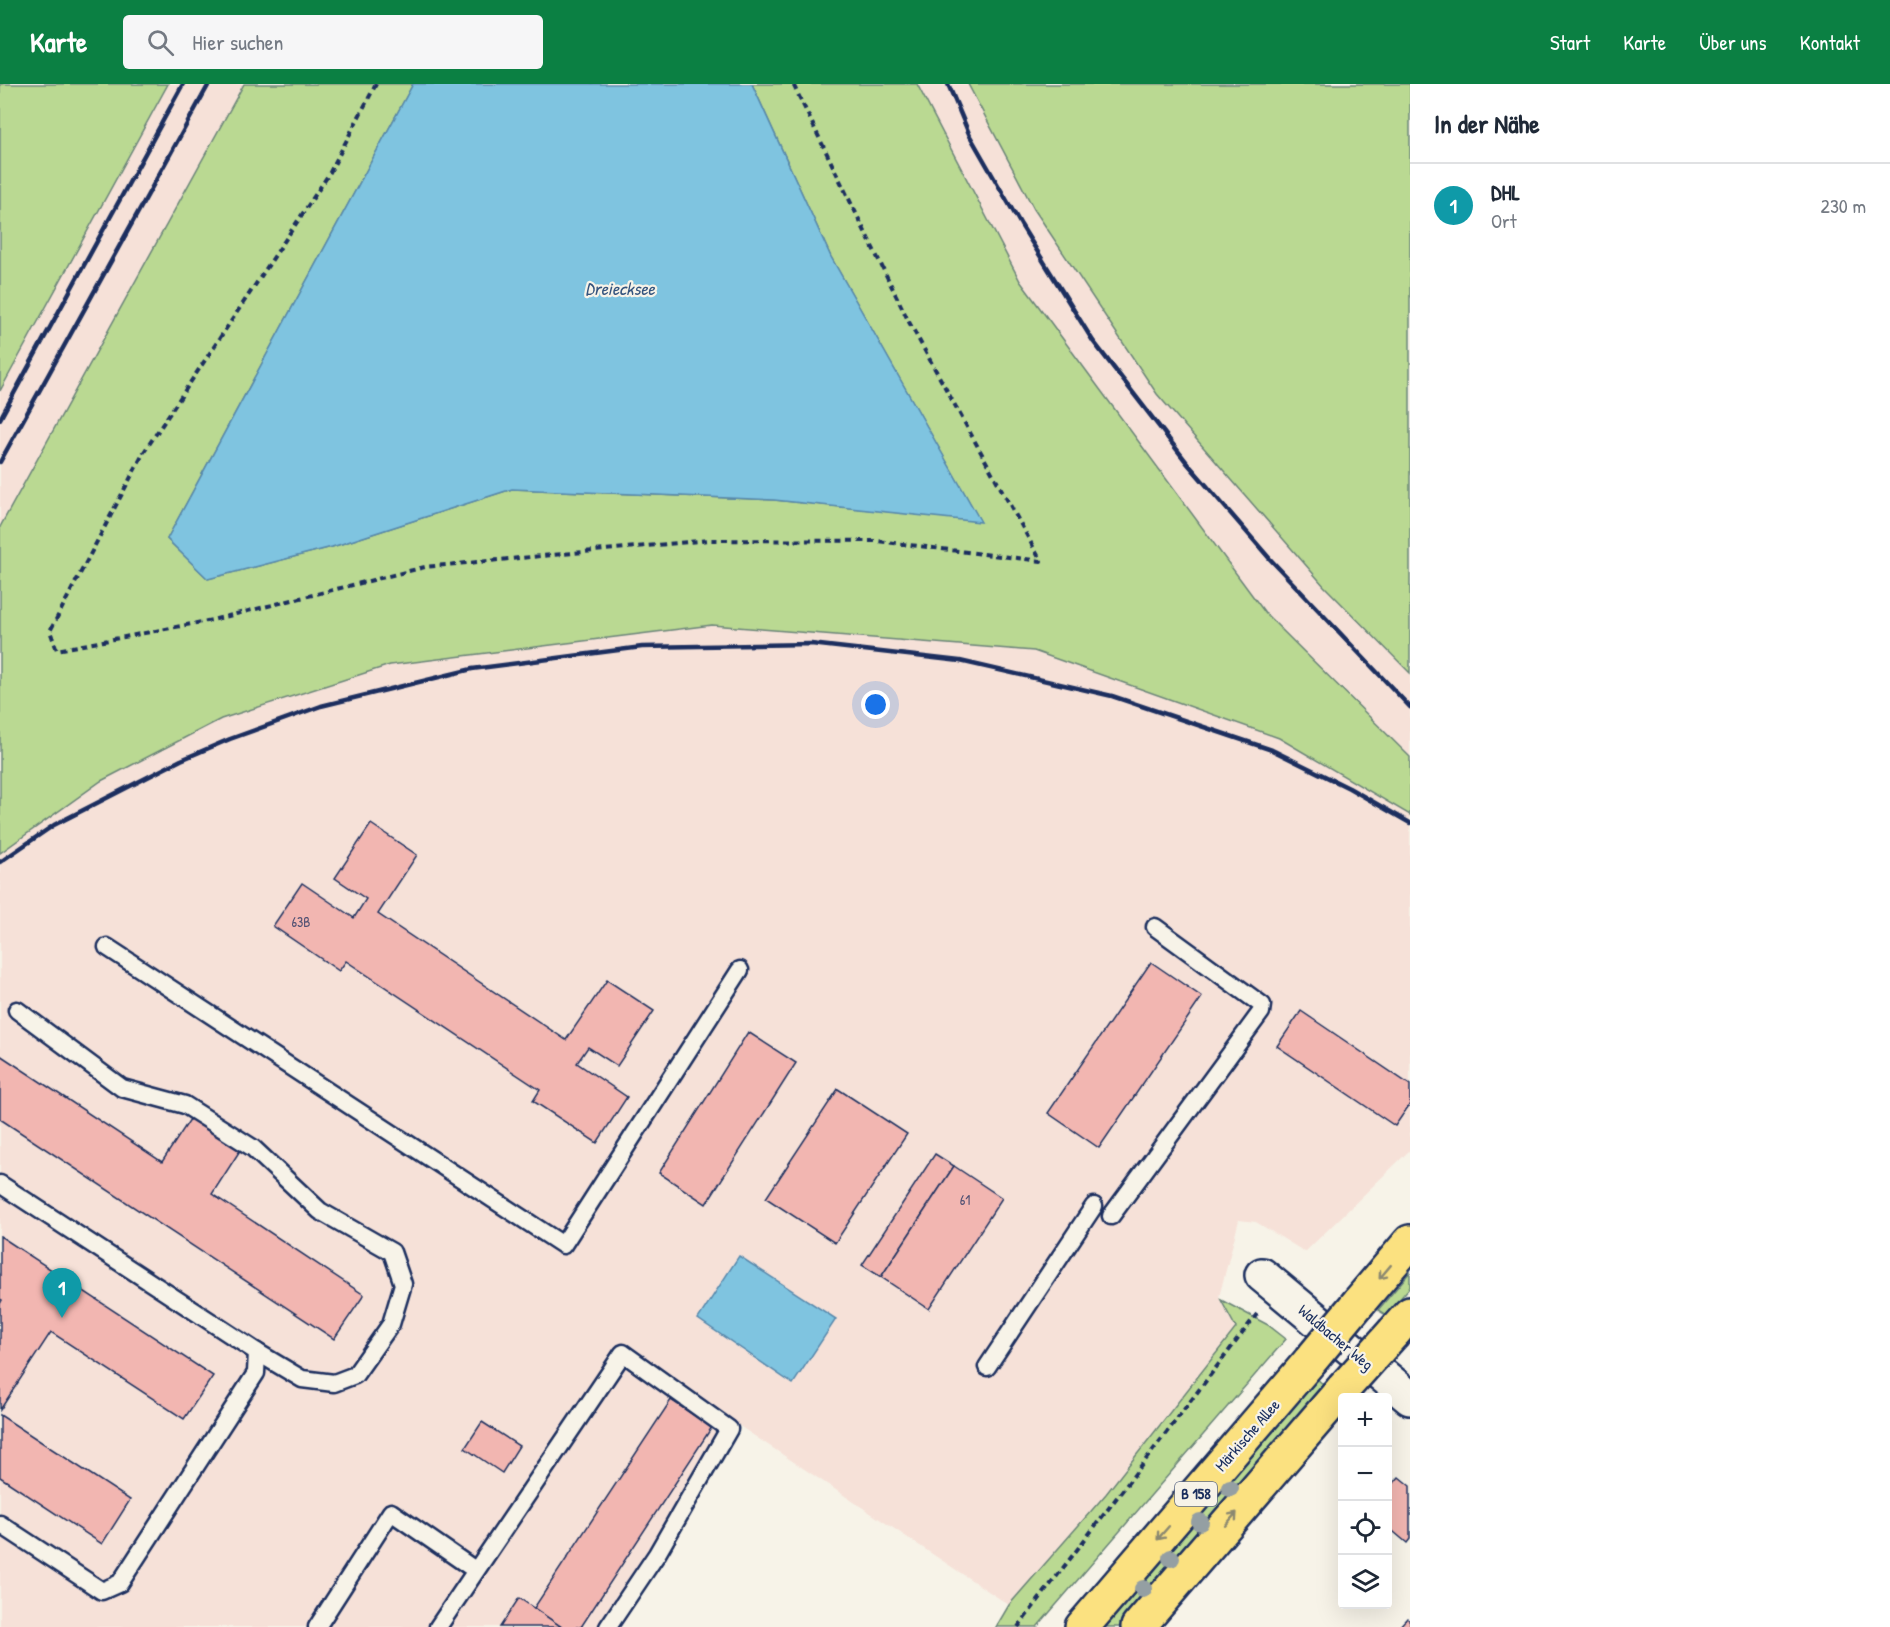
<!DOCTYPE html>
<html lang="de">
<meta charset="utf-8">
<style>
body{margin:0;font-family:"Patrick Hand",sans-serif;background:#f6f6f7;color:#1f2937}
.controls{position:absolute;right:18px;bottom:18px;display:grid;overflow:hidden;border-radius:6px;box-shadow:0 6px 24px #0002}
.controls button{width:54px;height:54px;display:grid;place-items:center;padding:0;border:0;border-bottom:2px solid #e0e1e3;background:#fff;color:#1f2937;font:30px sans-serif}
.you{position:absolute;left:876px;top:621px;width:21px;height:21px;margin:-15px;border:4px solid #fff;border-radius:50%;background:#1a73e8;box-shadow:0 0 0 9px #1a73e833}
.badge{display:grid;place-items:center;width:39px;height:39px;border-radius:50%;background:#0b8043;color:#fff;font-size:20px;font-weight:700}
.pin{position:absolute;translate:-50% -50px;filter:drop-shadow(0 2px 3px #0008)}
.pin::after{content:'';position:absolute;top:32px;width:21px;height:18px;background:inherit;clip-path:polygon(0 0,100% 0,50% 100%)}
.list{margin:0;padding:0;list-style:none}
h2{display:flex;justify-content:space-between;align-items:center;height:78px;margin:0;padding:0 24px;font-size:26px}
h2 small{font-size:20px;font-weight:400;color:#747a83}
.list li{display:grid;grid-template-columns:39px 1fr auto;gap:18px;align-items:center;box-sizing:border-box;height:84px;padding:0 24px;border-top:2px solid #e0e1e3}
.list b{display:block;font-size:22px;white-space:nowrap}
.list p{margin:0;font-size:20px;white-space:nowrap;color:#747a83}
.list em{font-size:20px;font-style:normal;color:#747a83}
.icon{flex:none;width:33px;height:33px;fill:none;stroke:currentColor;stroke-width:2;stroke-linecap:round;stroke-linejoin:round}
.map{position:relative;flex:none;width:1410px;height:1543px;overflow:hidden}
header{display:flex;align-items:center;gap:36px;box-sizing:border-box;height:84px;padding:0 30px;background:#0b8043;color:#fff}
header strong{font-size:28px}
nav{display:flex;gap:33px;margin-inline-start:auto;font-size:21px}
.search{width:420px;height:54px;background:#f6f6f7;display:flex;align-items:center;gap:15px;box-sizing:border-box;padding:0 21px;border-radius:6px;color:#747a83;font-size:22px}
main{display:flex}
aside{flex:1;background:#fff}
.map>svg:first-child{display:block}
.built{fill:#f6e1d8}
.green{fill:#bad992;stroke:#6a8478;stroke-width:1.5}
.water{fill:#7fc4e0;stroke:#5788ac;stroke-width:1.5}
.building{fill:#f2b6b1;stroke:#1b2f5e;stroke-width:1.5}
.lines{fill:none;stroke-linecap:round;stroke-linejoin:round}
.service-casing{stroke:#1b2f5e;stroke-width:21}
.minor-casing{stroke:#1b2f5e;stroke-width:38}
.primary-casing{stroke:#1b2f5e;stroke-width:38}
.path{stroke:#1b2f5e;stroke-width:4;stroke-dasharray:6 4.5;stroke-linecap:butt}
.service{stroke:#f7f3e8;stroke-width:16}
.minor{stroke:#f7f3e8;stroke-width:33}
.primary{stroke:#fbe180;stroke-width:33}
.rail{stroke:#1b2f5e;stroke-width:4.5}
.primary-bridge-casing{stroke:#1b2f5e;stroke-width:38;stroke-linecap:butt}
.primary-bridge{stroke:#fbe180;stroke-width:33}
.tree{fill:#949fa3}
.oneway{stroke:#8b886f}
.labels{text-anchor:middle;stroke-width:4.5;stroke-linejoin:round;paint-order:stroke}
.number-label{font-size:14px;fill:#515173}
.shield{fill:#f7f3e8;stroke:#5d6a87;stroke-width:1.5}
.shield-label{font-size:15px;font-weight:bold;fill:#1b2f5e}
.street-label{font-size:16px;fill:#1b2f5e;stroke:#f7f3e8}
.water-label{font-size:18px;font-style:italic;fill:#34547e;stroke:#f7f3e8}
</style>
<header>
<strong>Karte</strong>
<div class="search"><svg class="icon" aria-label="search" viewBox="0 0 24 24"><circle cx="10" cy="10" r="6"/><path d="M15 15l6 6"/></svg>Hier suchen</div>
<nav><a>Start</a><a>Karte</a><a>Über uns</a><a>Kontakt</a></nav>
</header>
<main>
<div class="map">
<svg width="1410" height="1543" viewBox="0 0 1410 1543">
<rect width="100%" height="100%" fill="#f7f3e8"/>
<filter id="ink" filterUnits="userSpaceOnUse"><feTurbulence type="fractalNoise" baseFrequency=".0167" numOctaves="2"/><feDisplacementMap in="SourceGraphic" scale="12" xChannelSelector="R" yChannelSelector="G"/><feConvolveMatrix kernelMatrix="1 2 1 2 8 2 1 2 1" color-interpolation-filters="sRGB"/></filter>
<g filter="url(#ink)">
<!-- built -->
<g class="built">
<polygon points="168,0 244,0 0,443 0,307"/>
<polygon points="917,0 968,0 1034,125 1157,310 1324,502 1410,589 1410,673 1266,530 1020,197"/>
<polygon points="712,541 1034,567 1279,654 1410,731 1410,1066 1305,1168 1256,1138 1239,1136 1219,1213 1236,1244 1106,1410 1009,1521 738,1341 606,1543 0,1543 0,769 101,697 221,635 390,581"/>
</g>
<!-- green -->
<g class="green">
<polygon points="0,0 168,0 0,307"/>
<polygon points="244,0 413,0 167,455 208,495 332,463 512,405 774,416 980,437 831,173 752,0 917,0 1020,197 1266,530 1410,673 1410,731 1279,654 1034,567 712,541 390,581 221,635 101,697 0,769 0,443"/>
<polygon points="968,0 1410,0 1410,589 1324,502 1157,310 1034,125"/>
<polygon points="1410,1188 1410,1203 1386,1231 1378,1226"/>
<polygon points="1221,1216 1268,1241 1286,1255 1037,1543 996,1543 1009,1521 1106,1410 1236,1244"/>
<polygon points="1315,1293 1326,1303 1119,1543 1101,1543"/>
</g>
<!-- water -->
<g class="water">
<polygon points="413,0 752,0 831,173 981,438 774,416 512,405 332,463 208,495 167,455"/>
<polygon points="739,1172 836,1235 793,1300 698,1235"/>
</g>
<!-- building -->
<g class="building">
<polygon points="371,740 417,771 378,830 566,956 607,896 654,927 617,982 588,963 577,979 627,1013 597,1059 533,1017 540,1006 346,877 339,887 273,842 302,799 354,834 366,815 335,794"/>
<polygon points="1151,878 1202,913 1099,1064 1048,1029"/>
<polygon points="1301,927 1410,1001 1410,1020 1395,1042 1277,962"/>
<polygon points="748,948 796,979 706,1120 659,1089"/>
<polygon points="0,971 162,1078 192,1032 241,1065 212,1110 364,1211 334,1255 0,1035"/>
<polygon points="838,1005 907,1050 835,1159 766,1114"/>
<polygon points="935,1070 954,1082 881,1193 862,1181"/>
<polygon points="954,1082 1002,1114 929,1225 881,1193"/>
<polygon points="0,1152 213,1292 184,1335 51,1248 0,1326 0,1220 2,1216 0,1215"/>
<polygon points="671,1316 712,1343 581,1543 562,1543 534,1524"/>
<polygon points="0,1331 130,1416 102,1460 0,1393"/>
<polygon points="482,1338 519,1362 502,1389 465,1364"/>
<polygon points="1399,1393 1410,1402 1410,1455 1407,1459 1388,1443 1388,1406"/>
<polygon points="519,1514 560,1542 559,1543 500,1543"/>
<polygon points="1407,1534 1410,1537 1410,1543 1399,1543"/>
</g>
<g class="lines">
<defs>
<g id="service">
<polyline points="107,863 563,1161 740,886"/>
<polyline points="0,1100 257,1268 302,1295 334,1299 355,1291 391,1240 403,1200 392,1168 320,1127 253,1064 185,1021 122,1004 17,926"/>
<polyline points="1111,1132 1261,928 1262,921 1155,843"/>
<polyline points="987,1283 1094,1122"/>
<polyline points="0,1440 102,1507 120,1499 256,1289 257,1268"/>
<polyline points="317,1543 391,1428 475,1486"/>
<polyline points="438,1543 623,1269 729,1345 657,1470 608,1543"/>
</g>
<polyline id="minor" points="1262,1191 1410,1314"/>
<g id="primary">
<polyline points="1359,1218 1410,1158"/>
<polyline points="1394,1248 1410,1230"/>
<polyline points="1082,1543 1310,1277"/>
<polyline points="1138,1543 1343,1305"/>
</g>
</defs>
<!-- service casing -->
<use href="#service" class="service-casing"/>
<!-- minor casing -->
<use href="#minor" class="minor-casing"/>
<!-- primary casing -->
<use href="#primary" class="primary-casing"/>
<!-- path -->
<g class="path">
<polyline points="376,0 329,90 144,368 50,547 57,566 212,536 425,483 710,456 877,457 1041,477 909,238 793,0"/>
<polyline points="1018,1543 1257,1230"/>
</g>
<!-- service -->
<use href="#service" class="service"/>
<!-- minor -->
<use href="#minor" class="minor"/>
<!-- primary -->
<use href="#primary" class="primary"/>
<!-- rail -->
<g class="rail">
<polyline points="948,0 970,52 1021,141 1093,257 1188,380 1270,475 1410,623"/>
<polyline points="0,335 183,0"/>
<polyline points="0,378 209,0"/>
<polyline points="0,778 54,741 181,676 230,655 321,622 472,585 642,563 811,560 960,577 1112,612 1272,666 1349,704 1410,739"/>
</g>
<defs>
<g id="primary-bridge">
<polyline points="1310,1277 1359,1218"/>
<polyline points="1343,1305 1394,1248"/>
</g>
</defs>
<!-- primary-bridge casing -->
<use href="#primary-bridge" class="primary-bridge-casing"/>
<!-- primary-bridge -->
<use href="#primary-bridge" class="primary-bridge"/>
</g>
<!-- trees -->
<g class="tree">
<circle cx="1230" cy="1404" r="9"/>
<circle cx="1200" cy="1438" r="9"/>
<circle cx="1171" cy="1474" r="9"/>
<circle cx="1143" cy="1505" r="9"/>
</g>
<!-- one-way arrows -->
<defs><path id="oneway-shaft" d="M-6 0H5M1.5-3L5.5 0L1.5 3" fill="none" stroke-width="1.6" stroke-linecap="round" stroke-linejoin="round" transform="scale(1.5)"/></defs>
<g class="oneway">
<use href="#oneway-shaft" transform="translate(1385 1188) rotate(130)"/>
<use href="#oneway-shaft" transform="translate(1231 1435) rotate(-49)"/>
<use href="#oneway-shaft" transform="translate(1163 1449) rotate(131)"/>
</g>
</g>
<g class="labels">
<!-- number labels -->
<g class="number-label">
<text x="301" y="843">63B</text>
<text x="965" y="1121">61</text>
</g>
<!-- shield labels -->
<rect class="shield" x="1175" y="1398" width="42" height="24" rx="4.5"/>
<g class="shield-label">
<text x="1196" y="1415">B 158</text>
</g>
<!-- street labels -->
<g class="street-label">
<text transform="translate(1336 1253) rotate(40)" y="6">Waldbacher Weg</text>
<text transform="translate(1247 1351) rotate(-49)" y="6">Märkische Allee</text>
</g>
<!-- water labels -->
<g class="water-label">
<text x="620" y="211">Dreiecksee</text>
</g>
</g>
</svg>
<div class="controls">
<button>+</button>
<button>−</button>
<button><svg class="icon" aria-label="locate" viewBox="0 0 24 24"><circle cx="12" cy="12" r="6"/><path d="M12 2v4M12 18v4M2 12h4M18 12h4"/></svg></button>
<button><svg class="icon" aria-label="layers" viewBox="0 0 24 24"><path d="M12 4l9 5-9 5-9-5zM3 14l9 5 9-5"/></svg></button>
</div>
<div class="you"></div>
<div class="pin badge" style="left:62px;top:1234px;background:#0f9aa8">1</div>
</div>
<aside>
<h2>In der Nähe<small></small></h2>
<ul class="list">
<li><span class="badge" style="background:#0f9aa8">1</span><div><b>DHL</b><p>Ort</p></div><em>230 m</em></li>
</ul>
</aside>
</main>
